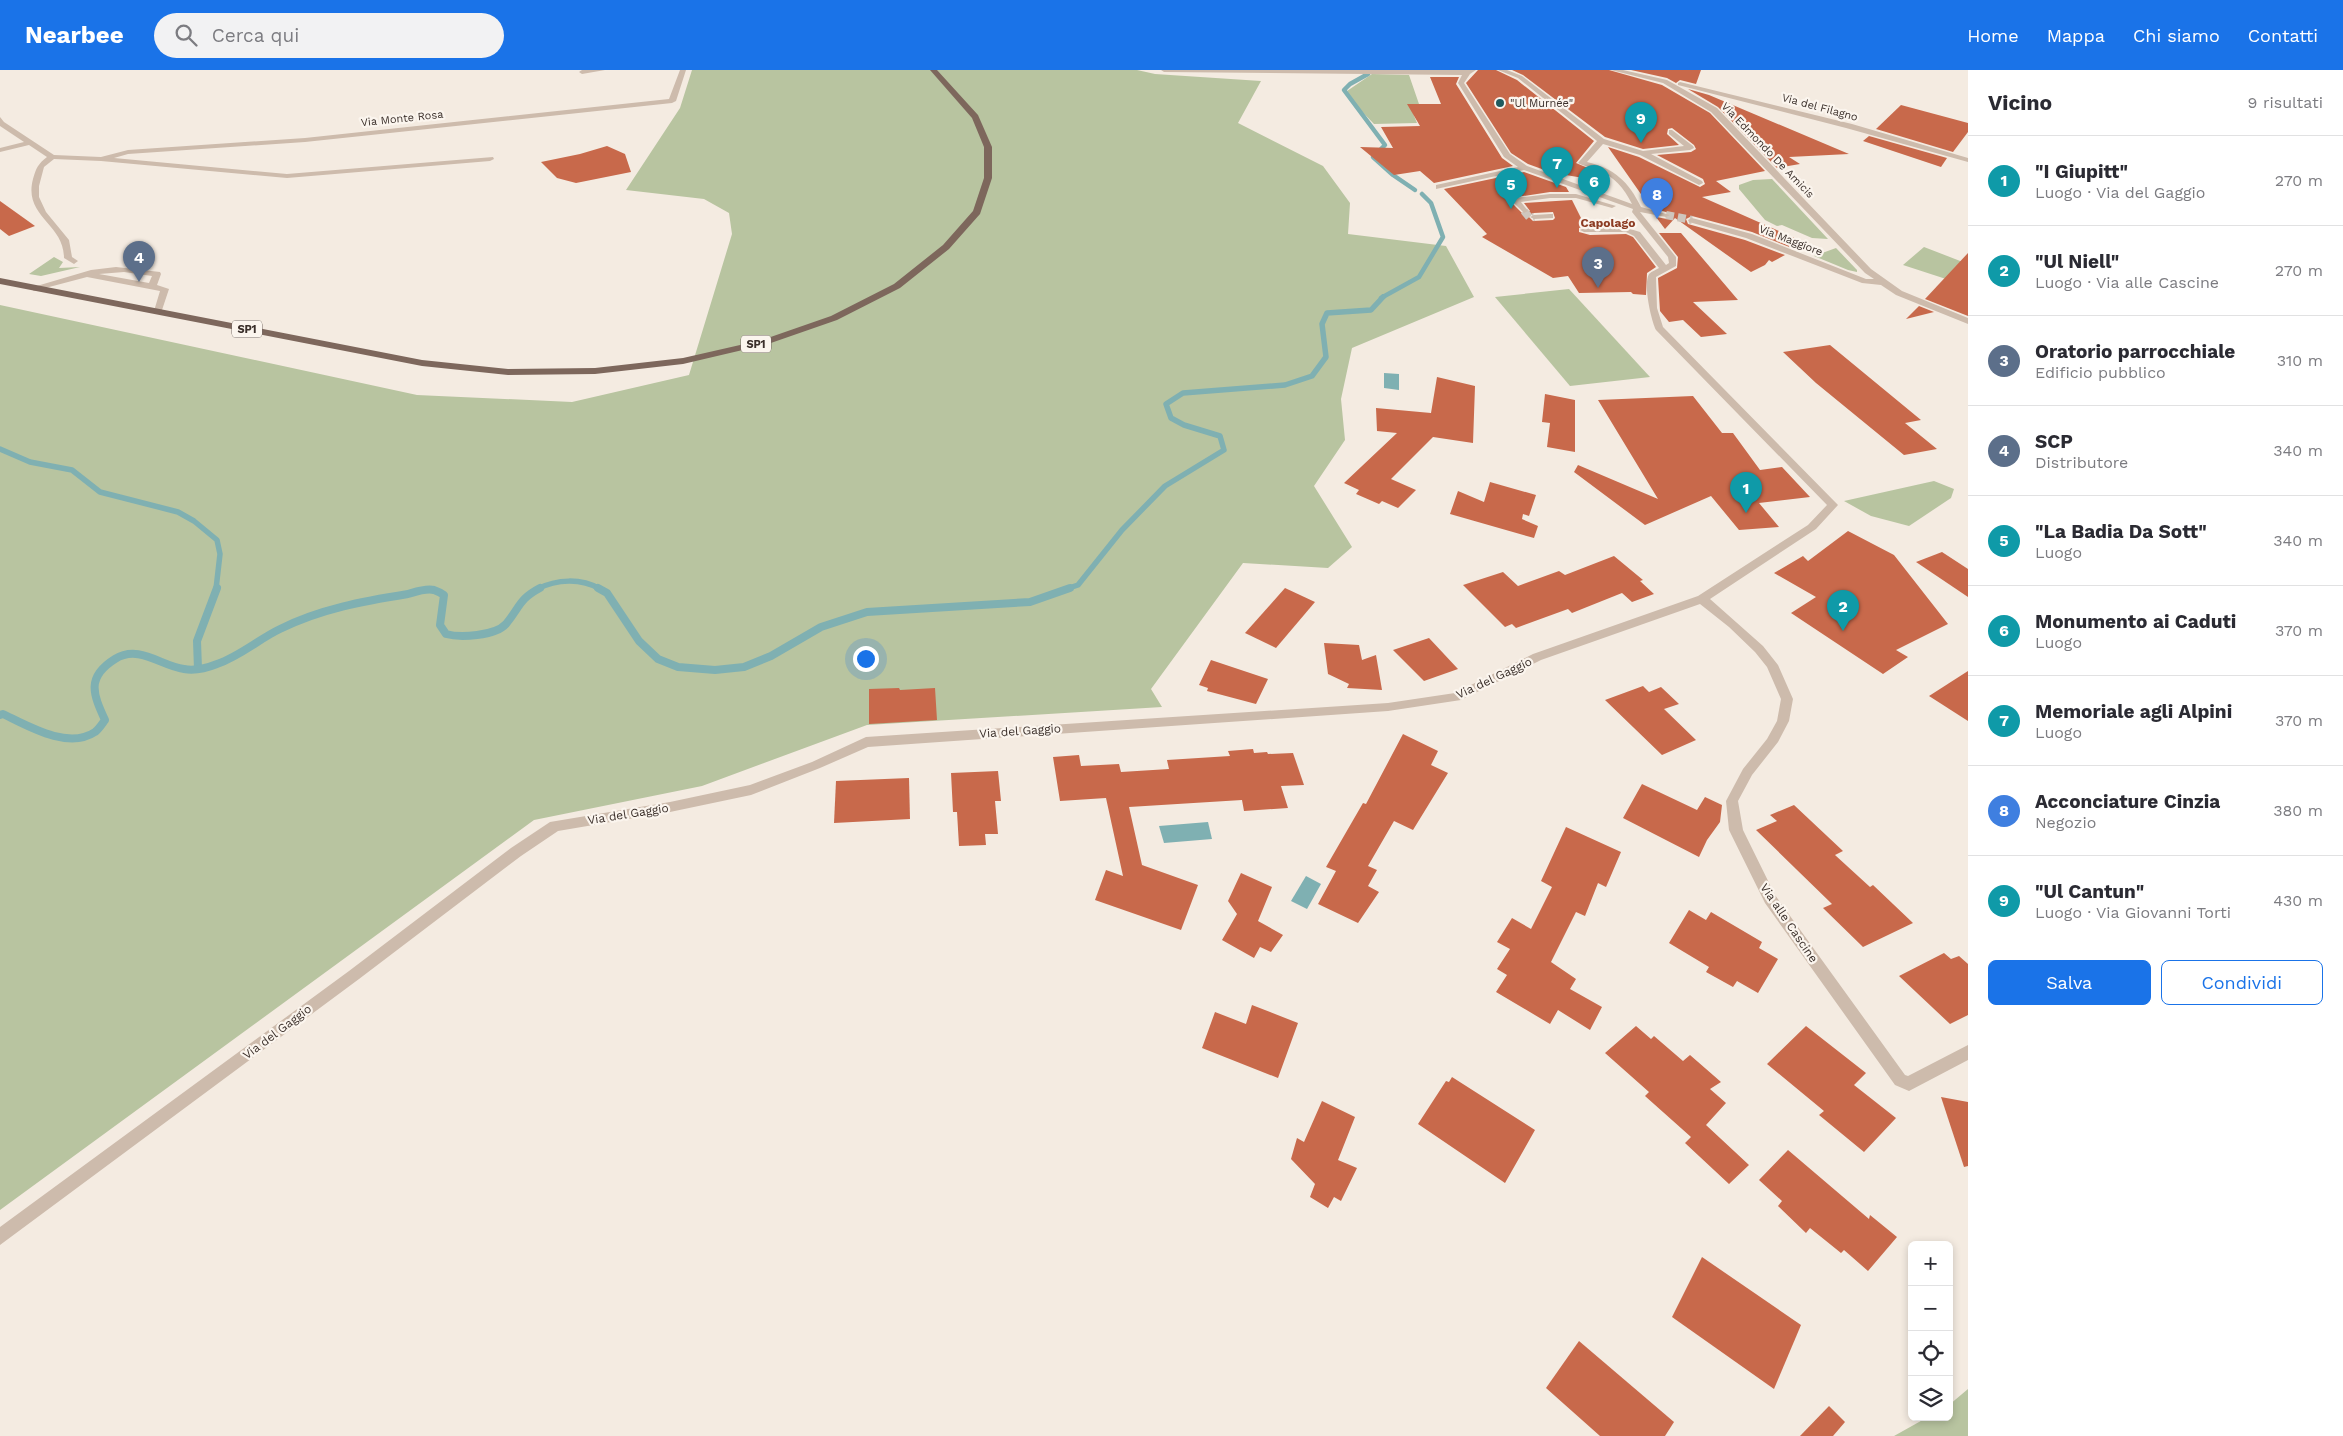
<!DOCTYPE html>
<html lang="it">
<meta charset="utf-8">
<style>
body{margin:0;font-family:"Work Sans",sans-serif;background:#f2f2f3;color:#2b2b33}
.controls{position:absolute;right:15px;bottom:15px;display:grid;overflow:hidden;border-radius:8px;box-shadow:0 2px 8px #0003}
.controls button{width:45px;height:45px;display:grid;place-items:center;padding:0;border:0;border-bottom:1px solid #e1e1e2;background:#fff;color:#2b2b33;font:25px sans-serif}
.you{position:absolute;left:865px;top:588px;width:18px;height:18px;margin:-12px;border:4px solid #fff;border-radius:50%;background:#1a73e8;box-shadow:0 0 0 8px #1a73e833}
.badge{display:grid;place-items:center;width:32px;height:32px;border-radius:50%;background:#1a73e8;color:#fff;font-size:16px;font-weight:700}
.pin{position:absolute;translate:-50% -41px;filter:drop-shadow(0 1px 2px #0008)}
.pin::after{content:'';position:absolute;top:26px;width:18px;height:15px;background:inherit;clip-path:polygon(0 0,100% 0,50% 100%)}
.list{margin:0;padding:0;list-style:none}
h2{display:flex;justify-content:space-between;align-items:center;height:65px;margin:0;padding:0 20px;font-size:21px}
h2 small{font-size:16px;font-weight:400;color:#7c7c81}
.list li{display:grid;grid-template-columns:32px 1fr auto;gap:15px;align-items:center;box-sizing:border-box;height:90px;padding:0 20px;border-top:1px solid #e1e1e2}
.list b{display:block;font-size:19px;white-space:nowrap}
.list p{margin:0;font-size:16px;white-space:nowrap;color:#7c7c81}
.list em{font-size:16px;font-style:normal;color:#7c7c81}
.actions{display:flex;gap:10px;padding:15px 20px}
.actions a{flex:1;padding:11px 0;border:1px solid #1a73e8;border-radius:8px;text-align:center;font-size:18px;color:#1a73e8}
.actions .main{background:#1a73e8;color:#fff}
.icon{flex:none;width:28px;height:28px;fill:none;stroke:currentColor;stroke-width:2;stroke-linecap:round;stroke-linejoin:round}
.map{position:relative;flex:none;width:1968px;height:1366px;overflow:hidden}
header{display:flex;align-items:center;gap:30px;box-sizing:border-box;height:70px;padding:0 25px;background:#1a73e8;color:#fff}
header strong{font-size:24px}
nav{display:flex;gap:28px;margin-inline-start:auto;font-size:18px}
.search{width:350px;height:45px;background:#f2f2f3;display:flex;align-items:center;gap:12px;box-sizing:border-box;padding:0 18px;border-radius:28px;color:#7c7c81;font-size:19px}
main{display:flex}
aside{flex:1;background:#fff}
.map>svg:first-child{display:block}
.green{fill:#b8c4a0}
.water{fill:#7fb0b2}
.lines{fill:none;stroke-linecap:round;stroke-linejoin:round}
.stream-far2{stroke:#7fb0b2;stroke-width:4.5}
.stream-far1{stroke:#7fb0b2;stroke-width:5.5}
.stream{stroke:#7fb0b2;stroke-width:8}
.building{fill:#c8694b;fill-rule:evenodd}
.minor-tunnel{stroke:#cfc6bd;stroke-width:8;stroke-dasharray:8 4;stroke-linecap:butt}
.minor{fill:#cdbbac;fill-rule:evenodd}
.major{fill:#7d675c;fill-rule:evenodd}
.poi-dot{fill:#1f5a5e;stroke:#fbf5ee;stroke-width:2}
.labels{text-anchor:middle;stroke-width:4.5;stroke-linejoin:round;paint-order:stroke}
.far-poi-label{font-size:11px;fill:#3b302b;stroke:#fbf5ee;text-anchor:start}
.far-street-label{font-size:11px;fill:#3b302b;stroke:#fbf5ee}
.shield{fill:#fbf5ee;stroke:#756b66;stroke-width:1}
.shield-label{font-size:11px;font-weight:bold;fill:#3b302b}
.far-quarter-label{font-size:12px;font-weight:bold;fill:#8c3b22;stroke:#fbf5ee}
.street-label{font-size:12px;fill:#3b302b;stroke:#fbf5ee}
</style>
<header>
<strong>Nearbee</strong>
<div class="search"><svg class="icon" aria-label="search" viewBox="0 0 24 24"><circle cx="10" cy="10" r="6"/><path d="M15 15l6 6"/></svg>Cerca qui</div>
<nav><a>Home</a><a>Mappa</a><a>Chi siamo</a><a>Contatti</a></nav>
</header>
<main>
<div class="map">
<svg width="1968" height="1366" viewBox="0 0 1968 1366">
<rect width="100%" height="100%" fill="#f4ebe1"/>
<!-- green -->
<g class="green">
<polygon points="692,0 1137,0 1155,4 1261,11 1238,53 1323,96 1350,133 1348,164 1446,176 1474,227 1352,278 1341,329 1345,370 1314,416 1352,477 1328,498 1243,493 1151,619 1162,637 867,655 702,716 534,750 0,1140 0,235 417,325 572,332 689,305 732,164 729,143 704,129 626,120 680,38"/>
<polygon points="1372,4 1409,5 1419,34 1409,34 1417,53 1374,54 1352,31 1347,21"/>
<polygon points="1772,109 1828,169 1812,168 1782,155 1777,156 1765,150 1739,119 1739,115 1753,110"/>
<polygon points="1924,177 1968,194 1946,209 1903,195"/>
<polygon points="1836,178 1857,200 1857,202 1848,200 1814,186"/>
<polygon points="54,187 63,192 59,198 80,197 41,206 29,204"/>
<polygon points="1569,219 1650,307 1570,316 1495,227"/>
<polygon points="1934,411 1954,419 1951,428 1909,456 1871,446 1844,431"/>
<polygon points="1968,1319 1968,1366 1894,1366 1928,1347 1949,1347 1949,1335"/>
</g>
<!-- water -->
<g class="water">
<polygon points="1384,303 1399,304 1399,320 1384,318"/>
<polygon points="1208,752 1212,769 1164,773 1159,756"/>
<polygon points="1306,806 1321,814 1307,839 1291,831"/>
</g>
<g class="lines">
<!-- stream-far2 -->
<g class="stream-far2">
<polyline points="1368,4 1350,14 1344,20 1385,75 1373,87 1393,105 1415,120"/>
<polyline points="1381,228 1419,207 1443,167 1431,133 1422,124"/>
</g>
<!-- stream-far1 -->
<g class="stream-far1">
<polyline points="0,379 30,392 72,400 100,422 178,442 194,451 217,470 220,484 216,519"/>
<path d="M537,519C557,509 581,508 600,519"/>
<polyline points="1066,519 1078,515 1122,460 1165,416 1224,380 1220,366 1184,355 1171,348 1166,334 1183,323 1285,315 1312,306 1326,287 1322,254 1327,243 1371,240 1383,227"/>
</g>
<!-- stream -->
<g class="stream">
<polyline points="598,518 607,523 639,571 658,589 678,597 715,600 744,597 771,586 821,557 867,542 1030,532 1070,518"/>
<polyline points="198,599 197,571 217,518"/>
<path d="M0,645L3,644C28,656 68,680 95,662C99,659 102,654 105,650C93,624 86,607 115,589C139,574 161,596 184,599C195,601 207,598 217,594C240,586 259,569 280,559C320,539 364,531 408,524C415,522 426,518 434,520C437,521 441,523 444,525L440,555L446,564C460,568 495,566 506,554C520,537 519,529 540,518"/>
</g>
</g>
<!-- building -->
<g class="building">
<polygon points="1478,0 1496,0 1517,10 1594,71 1576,93 1595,101 1595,110 1560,104 1561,106 1528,94 1511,83 1466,13"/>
<polygon points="1512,0 1609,0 1662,15 1710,43 1765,101 1716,111 1731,122 1702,127 1808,174 1797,180 1752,162 1692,146 1686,149 1688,154 1745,170 1785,185 1772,192 1769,190 1765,195 1751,202 1675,148 1665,159 1656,147 1667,149 1672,144 1650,137 1608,77 1639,87 1700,117 1705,114 1703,109 1657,85 1691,82 1696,79 1694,75 1672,58 1668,59 1667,64 1679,75 1643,79 1605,67 1523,5"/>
<polygon points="1631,0 1701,0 1696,14 1680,10 1676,13 1667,8"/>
<polygon points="1430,7 1459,7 1456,14 1502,88 1513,96 1434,113 1420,101 1394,105 1360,77 1393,78 1381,57 1420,56 1407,34 1441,34"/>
<polygon points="1688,19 1709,25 1849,84 1789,87 1800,94 1777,98 1718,37"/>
<polygon points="1901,35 1968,53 1968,62 1953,82 1876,59"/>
<polygon points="1869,66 1947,88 1941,97 1863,71"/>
<polygon points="607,76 625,84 631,102 576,113 557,108 541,92 580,84"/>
<path d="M1524,102L1566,117L1569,122H1550L1510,128V131L1523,144L1530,141L1524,133L1572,130L1585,156L1579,158V162L1590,165L1626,164L1633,167L1656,197L1647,203L1646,225L1633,224L1631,222L1579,223L1568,206L1553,208L1482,167L1487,164L1444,119ZM1534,143L1553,142L1555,148L1553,150L1533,151L1528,146Z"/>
<polygon points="0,131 35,156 9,166 0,159"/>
<polygon points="1659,163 1681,163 1738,230 1693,232 1727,264 1701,267 1683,250 1669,252 1660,241 1658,208 1677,198 1678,187"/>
<polygon points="1968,183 1968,246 1925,229"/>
<polygon points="1919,236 1934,242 1906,249"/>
<polygon points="1830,275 1921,350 1905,353 1937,379 1904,385 1816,313 1783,282"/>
<polygon points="1437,307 1475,316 1473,373 1433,367 1391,409 1416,420 1398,438 1382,431 1379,434 1356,424 1359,420 1344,413 1397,363 1377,361 1376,338 1431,343"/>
<polygon points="1545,324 1575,330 1575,382 1547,377 1550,353 1542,352"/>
<polygon points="1693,326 1722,363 1733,363 1760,400 1782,397 1810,427 1759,433 1779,457 1739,460 1711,426 1645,455 1574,402 1578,395 1658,429 1598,330"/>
<polygon points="1490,412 1536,425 1529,446 1523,444 1522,449 1538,456 1534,468 1450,444 1458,421 1484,432"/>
<polygon points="1848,461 1894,485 1948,554 1896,580 1908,587 1883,604 1791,543 1816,527 1774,503 1803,486 1808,491"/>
<polygon points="1942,482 1968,499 1968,527 1916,492"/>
<polygon points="1614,486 1643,510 1640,511 1654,524 1632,532 1622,523 1572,543 1568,539 1516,558 1512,554 1505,557 1463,515 1503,502 1518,516 1559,501 1565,505"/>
<polygon points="1285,518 1315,532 1276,578 1245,563"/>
<polygon points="1429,568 1458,599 1424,611 1393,580"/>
<polygon points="1324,573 1359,575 1362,590 1376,585 1382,620 1347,618 1349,614 1328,604"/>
<polygon points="1211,590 1268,609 1256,634 1207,621 1208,618 1199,615"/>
<polygon points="1968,601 1968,651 1929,626"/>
<polygon points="1643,616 1649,622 1661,617 1679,634 1664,639 1696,670 1662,685 1605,630"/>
<polygon points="899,618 900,620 935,618 937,650 869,654 869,619"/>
<polygon points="1403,664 1438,681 1431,695 1448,703 1413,760 1394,751 1368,796 1377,800 1368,816 1379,822 1358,853 1318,834 1336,801 1326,797 1363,733 1366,734"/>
<polygon points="1253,679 1254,683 1267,682 1268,684 1293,683 1304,715 1281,716 1288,738 1244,741 1242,730 1129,737 1142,795 1198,815 1181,860 1095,830 1106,800 1123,806 1106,728 1060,731 1053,687 1079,685 1081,696 1119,694 1121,702 1169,699 1167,690 1230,686 1228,681"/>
<polygon points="998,701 1001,731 995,731 998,764 985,764 986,775 959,776 957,742 953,742 951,703"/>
<polygon points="909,708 910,749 834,753 836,711"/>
<polygon points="1642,714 1697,740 1705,727 1722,735 1720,752 1707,770 1699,787 1623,748"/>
<polygon points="1794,735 1843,781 1835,785 1870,817 1873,815 1913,853 1863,877 1823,838 1832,834 1756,760 1777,751 1770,745"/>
<polygon points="1566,757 1621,782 1606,817 1598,813 1585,846 1576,842 1551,892 1576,909 1570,919 1602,937 1590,960 1558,940 1550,954 1496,922 1507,905 1497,899 1510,879 1497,872 1512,848 1531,859 1552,817 1541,811"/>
<polygon points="1241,803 1272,817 1258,851 1283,865 1271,882 1260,877 1254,888 1222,870 1237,844 1228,831"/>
<polygon points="1689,840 1706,850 1711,842 1762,872 1759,878 1778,889 1758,923 1737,911 1733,917 1706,902 1709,897 1669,873"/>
<polygon points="1944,883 1951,889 1959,886 1968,894 1968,945 1950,954 1899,906"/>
<polygon points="1252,935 1298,953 1278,1008 1202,978 1215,942 1246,954"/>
<polygon points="1636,956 1651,969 1654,966 1683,991 1690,985 1721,1012 1710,1019 1726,1033 1706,1055 1749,1095 1729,1114 1685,1073 1691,1067 1645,1026 1649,1022 1605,983"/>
<polygon points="1806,956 1866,1003 1854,1015 1896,1048 1864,1082 1819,1045 1824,1041 1767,994"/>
<polygon points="1452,1007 1535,1060 1505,1113 1418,1054 1446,1011 1449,1012"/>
<polygon points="1941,1027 1968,1032 1968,1096 1964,1097"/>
<polygon points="1322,1031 1355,1047 1338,1090 1357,1098 1341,1131 1334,1127 1328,1138 1310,1127 1315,1114 1291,1089 1297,1068 1304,1072"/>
<polygon points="1788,1080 1869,1149 1870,1145 1897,1167 1868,1201 1844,1180 1841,1183 1810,1158 1806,1163 1778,1136 1782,1131 1759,1110"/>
<polygon points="1702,1187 1801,1255 1774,1319 1672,1247"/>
<polygon points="1579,1271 1674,1352 1665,1366 1600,1366 1546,1318"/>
<polygon points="1829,1336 1845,1352 1833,1366 1800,1366"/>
</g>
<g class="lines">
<!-- minor-tunnel -->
<g class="minor-tunnel">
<polyline points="1524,141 1530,148 1534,147"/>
<polyline points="1666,145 1692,150"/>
</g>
<!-- minor -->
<g class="minor">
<polygon points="605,0 582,4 579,2 582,0"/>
<path d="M680,0H686L676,31L672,33L305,72L128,84L114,88L287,104L493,87L494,89L490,91L287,108L101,91L54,89L44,97L39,116V127L46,142L69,170L72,187L78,191L74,194L64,188C64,153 23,147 33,109C36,98 38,94 47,87L29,75L0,82V78L24,72L0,56V47L4,52L54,85L101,87L128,80L305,68L669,29Z"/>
<path d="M1161,0H1476L1470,4L1464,13L1510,84L1527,96L1632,134C1624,118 1614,106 1597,100C1591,97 1583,96 1578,93L1597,71L1518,8L1498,0H1507L1522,6L1604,69L1643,81L1684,76L1669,64V60H1672L1693,76L1694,78L1690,80L1651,84L1702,111L1703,113L1699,115L1640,85L1603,74L1587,92C1614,98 1629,112 1641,137L1670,145L1666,147L1640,142L1676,187V196L1656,207L1657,238L1663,257L1838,435L1816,459L1710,529L1763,576L1778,595L1793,629L1789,651L1778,672L1752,705L1738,731L1743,760L1775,825L1905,1005L1908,1006L1968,975V990L1909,1021L1895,1015L1765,833L1729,760L1726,731L1743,699L1767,669L1777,651L1781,629L1767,597L1755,582L1729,557L1700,534L1541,590L1461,630L1388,641L868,677L820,698L751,725L670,742L558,761L521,786L359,909L0,1175V1157L349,901L511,778L550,752L670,732L750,715L812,692L866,667L1388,633L1455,623L1533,584L1698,526L1808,455L1827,435L1656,260C1651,250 1643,214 1649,204C1652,201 1656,200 1659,198L1634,166L1626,162H1584L1580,160L1584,158H1627L1640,162L1666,195L1669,193L1668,187L1632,142L1633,139L1524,100L1436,119V115L1518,97L1504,87L1458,13L1462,5L1164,2Z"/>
<polygon points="1611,0 1623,0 1667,10 1717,38 1871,199 1902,221 1968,248 1968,254 1896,225 1881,215 1862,213 1746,168 1689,152 1688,150 1692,148 1752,164 1866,209 1874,209 1865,203 1711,42 1663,13"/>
<polygon points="1680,12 1852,54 1968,88 1968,92 1846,58 1678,15 1678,13"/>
<polygon points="1550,124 1576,124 1616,136 1612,138 1576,128 1550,128 1521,132 1528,141 1524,143 1511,130 1515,128"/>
<polygon points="1550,144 1553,144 1553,148 1534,149 1530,147 1534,145"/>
<path d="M116,197L160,202L161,204L157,215L169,219L161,243L154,241L160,221L87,207L34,221L30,218L91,200ZM124,202L152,206L149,213L99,204Z"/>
</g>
<!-- major -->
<polygon class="major" points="930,0 937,0 978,45 992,77 992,108 980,144 949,179 900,218 837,250 768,274 683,294 595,304 508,305 422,296 0,214 0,208 422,290 508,299 595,298 683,288 762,270 831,246 894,214 943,175 973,141 984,108 984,77 972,48"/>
</g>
<!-- markers -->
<circle class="poi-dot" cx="1500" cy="33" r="5"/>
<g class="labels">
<!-- far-poi labels -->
<g class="far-poi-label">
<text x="1510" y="37">"Ul Murnée"</text>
</g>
<!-- far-street labels -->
<g class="far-street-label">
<text transform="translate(1820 37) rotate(15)" y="4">Via del Filagno</text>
<text transform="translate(402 48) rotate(-6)" y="4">Via Monte Rosa</text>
<text transform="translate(1768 80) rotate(46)" y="4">Via Edmondo De Amicis</text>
<text transform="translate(1791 170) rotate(21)" y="4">Via Maggiore</text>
</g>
<!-- shield labels -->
<g class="shield">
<rect x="232" y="250.5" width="30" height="17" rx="4"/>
<rect x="741" y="265.5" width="30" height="17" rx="4"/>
</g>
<g class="shield-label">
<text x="247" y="263">SP1</text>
<text x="756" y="278">SP1</text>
</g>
<!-- far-quarter labels -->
<g class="far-quarter-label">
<text x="1608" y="157">Capolago</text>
</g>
<!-- street labels -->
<g class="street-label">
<text transform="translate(1494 608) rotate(-25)" y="4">Via del Gaggio</text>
<text transform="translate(1020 661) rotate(-4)" y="4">Via del Gaggio</text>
<text transform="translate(628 744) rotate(-9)" y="4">Via del Gaggio</text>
<text transform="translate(1789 853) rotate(56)" y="4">Via alle Cascine</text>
<text transform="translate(277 962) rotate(-37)" y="4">Via del Gaggio</text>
</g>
</g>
</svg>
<div class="controls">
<button>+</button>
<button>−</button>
<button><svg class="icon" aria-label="locate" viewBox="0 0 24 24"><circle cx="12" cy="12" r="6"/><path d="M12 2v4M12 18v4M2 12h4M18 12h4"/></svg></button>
<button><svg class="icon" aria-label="layers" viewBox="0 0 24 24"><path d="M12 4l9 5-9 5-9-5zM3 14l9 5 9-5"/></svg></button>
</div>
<div class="you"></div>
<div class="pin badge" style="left:1746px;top:443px;background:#0f9aa8">1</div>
<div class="pin badge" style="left:1843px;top:561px;background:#0f9aa8">2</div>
<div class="pin badge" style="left:1598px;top:218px;background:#5c6f8a">3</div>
<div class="pin badge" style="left:139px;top:212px;background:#5c6f8a">4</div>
<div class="pin badge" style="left:1511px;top:139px;background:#0f9aa8">5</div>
<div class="pin badge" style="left:1594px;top:136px;background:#0f9aa8">6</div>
<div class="pin badge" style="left:1557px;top:118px;background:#0f9aa8">7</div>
<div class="pin badge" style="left:1657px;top:149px;background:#3f7fe0">8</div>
<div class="pin badge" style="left:1641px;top:73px;background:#0f9aa8">9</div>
</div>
<aside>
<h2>Vicino<small>9 risultati</small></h2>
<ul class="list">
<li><span class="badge" style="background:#0f9aa8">1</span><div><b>&quot;I Giupitt&quot;</b><p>Luogo · Via del Gaggio</p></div><em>270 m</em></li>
<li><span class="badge" style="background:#0f9aa8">2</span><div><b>&quot;Ul Niell&quot;</b><p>Luogo · Via alle Cascine</p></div><em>270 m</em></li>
<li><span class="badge" style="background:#5c6f8a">3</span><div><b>Oratorio parrocchiale</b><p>Edificio pubblico</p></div><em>310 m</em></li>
<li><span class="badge" style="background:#5c6f8a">4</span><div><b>SCP</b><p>Distributore</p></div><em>340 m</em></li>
<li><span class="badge" style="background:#0f9aa8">5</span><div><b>&quot;La Badia Da Sott&quot;</b><p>Luogo</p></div><em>340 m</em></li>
<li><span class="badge" style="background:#0f9aa8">6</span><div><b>Monumento ai Caduti</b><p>Luogo</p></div><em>370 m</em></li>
<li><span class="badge" style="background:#0f9aa8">7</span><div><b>Memoriale agli Alpini</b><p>Luogo</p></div><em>370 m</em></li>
<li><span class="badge" style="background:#3f7fe0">8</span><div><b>Acconciature Cinzia</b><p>Negozio</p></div><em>380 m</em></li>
<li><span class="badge" style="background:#0f9aa8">9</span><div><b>&quot;Ul Cantun&quot;</b><p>Luogo · Via Giovanni Torti</p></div><em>430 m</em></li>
</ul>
<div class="actions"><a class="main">Salva</a><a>Condividi</a></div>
</aside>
</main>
